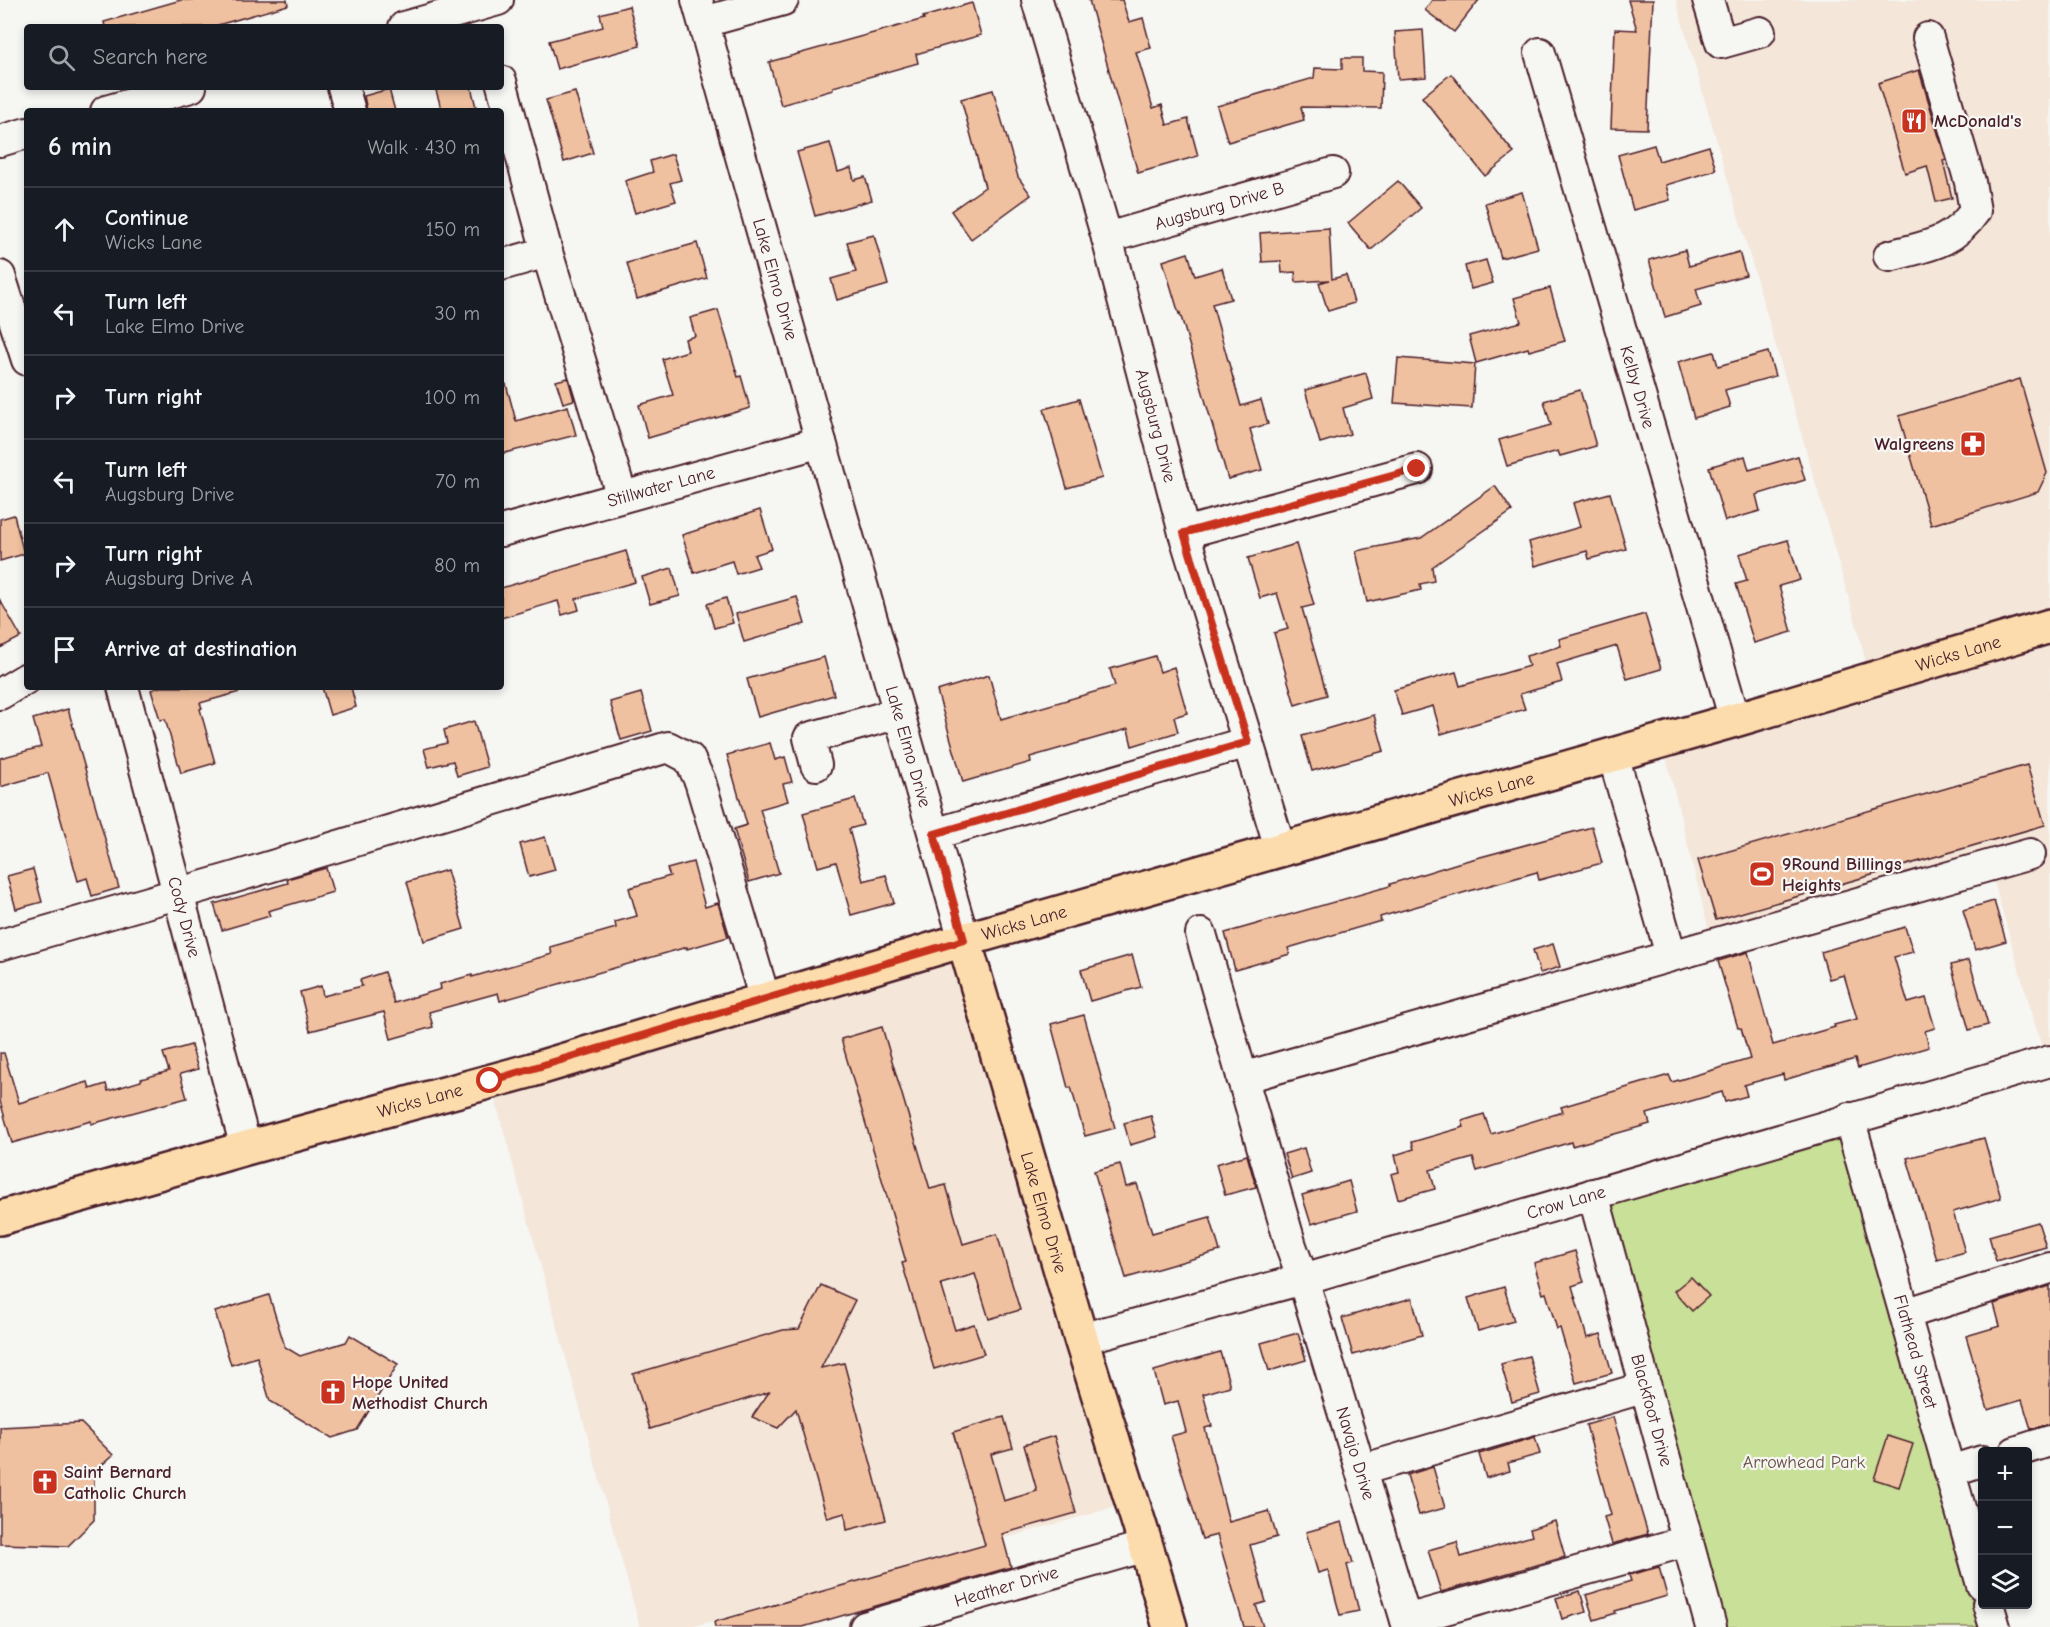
<!DOCTYPE html>
<meta charset="utf-8">
<style>
body{margin:0;font-family:"Comic Neue",sans-serif;background:#20242c;color:#f1f3f6}
.controls{position:absolute;right:18px;bottom:18px;display:grid;overflow:hidden;border-radius:6px;box-shadow:0 3px 9px #0003}
.controls button{width:54px;height:54px;display:grid;place-items:center;padding:0;border:0;border-bottom:2px solid #363941;background:#171b24;color:#f1f3f6;font:30px sans-serif}
.stop{position:absolute;width:18px;height:18px;margin:-14px;border:4px solid #c8321e;border-radius:50%;background:#fff}
.stop.end{background:#c8321e;border-color:#fff;box-shadow:0 2px 6px #0008}
.list{margin:0;padding:0;list-style:none}
h2{display:flex;justify-content:space-between;align-items:center;height:78px;margin:0;padding:0 24px;font-size:26px}
h2 small{font-size:20px;font-weight:400;color:#9ea1a6}
.list li{display:grid;grid-template-columns:39px 1fr auto;gap:18px;align-items:center;box-sizing:border-box;height:84px;padding:0 24px;border-top:2px solid #363941}
.list b{display:block;font-size:22px;white-space:nowrap}
.list p{margin:0;font-size:20px;white-space:nowrap;color:#9ea1a6}
.list em{font-size:20px;font-style:normal;color:#9ea1a6}
.icon{flex:none;width:33px;height:33px;fill:none;stroke:currentColor;stroke-width:2;stroke-linecap:round;stroke-linejoin:round}
.map{position:relative;flex:none;width:2050px;height:1627px;overflow:hidden}
.search{position:absolute;background:#171b24;box-shadow:0 3px 9px #0003;left:24px;top:24px;width:480px;height:66px;display:flex;align-items:center;gap:15px;box-sizing:border-box;padding:0 21px;border-radius:6px;color:#9ea1a6;font-size:22px}
.panel{position:absolute;background:#171b24;box-shadow:0 3px 9px #0003;left:24px;top:108px;width:480px;height:582px;border-radius:6px}
.map>svg:first-child{display:block}
.built{fill:#f4e6d9}
.green{fill:#c8e097;stroke:#898061;stroke-width:1.5}
.building{fill:#f0c1a0;stroke:#4a1f2b;stroke-width:1.5}
.lines{fill:none;stroke-linecap:round;stroke-linejoin:round}
.minor-casing{stroke:#4a1f2b;stroke-width:34}
.major-casing{stroke:#4a1f2b;stroke-width:38}
.minor{stroke:#f6f6f2;stroke-width:30}
.major{stroke:#fcdcac;stroke-width:33}
.route{stroke:#c8321e;stroke-width:8}
.labels{text-anchor:middle;stroke-width:4.5;stroke-linejoin:round;paint-order:stroke}
.poi-label{font-size:18px;font-weight:bold;fill:#4a1f2b;stroke:#f6f6f2;text-anchor:start}
.street-label{font-size:18px;fill:#4a1f2b;stroke:#f6f6f2}
.park-label{font-size:18px;fill:#6a4f46;stroke:#f6f6f2}
</style>
<div class="map">
<svg width="2050" height="1627" viewBox="0 0 2050 1627">
<rect width="100%" height="100%" fill="#f6f6f2"/>
<filter id="ink" filterUnits="userSpaceOnUse"><feTurbulence type="fractalNoise" baseFrequency=".0167" numOctaves="2"/><feDisplacementMap in="SourceGraphic" scale="12" xChannelSelector="R" yChannelSelector="G"/><feConvolveMatrix kernelMatrix="1 2 1 2 8 2 1 2 1" color-interpolation-filters="sRGB"/></filter>
<g filter="url(#ink)">
<!-- built -->
<g class="built">
<polygon points="1676,0 2050,0 2050,1061 2046,1062 1992,875 1715,955 1662,741 1870,679 1857,627"/>
<polygon points="964,940 1133,1502 691,1627 640,1627 490,1081"/>
</g>
<!-- green -->
<polygon class="green" points="1851,1127 1986,1627 1716,1627 1604,1201"/>
<!-- building -->
<g class="building">
<polygon points="181,0 287,0 288,5 211,27 105,27 104,22"/>
<polygon points="1089,0 1122,0 1129,22 1143,18 1151,48 1136,52 1153,108 1162,105 1167,125 1188,119 1198,156 1138,173"/>
<polygon points="1432,0 1479,0 1454,32 1425,10"/>
<polygon points="1628,0 1653,0 1647,129 1611,128 1615,29 1637,30"/>
<polygon points="972,3 981,35 916,54 918,63 833,87 833,90 781,105 769,62 924,19 923,17"/>
<polygon points="629,6 640,46 557,69 549,41 603,27 600,14"/>
<polygon points="1423,30 1426,77 1398,79 1395,32"/>
<polygon points="1342,58 1362,58 1362,71 1382,72 1381,108 1301,107 1304,120 1228,142 1217,106 1314,78 1315,68 1342,69"/>
<polygon points="1919,70 1946,160 1943,161 1952,198 1936,202 1927,166 1905,173 1878,83"/>
<polygon points="1451,74 1514,153 1485,176 1422,97"/>
<polygon points="435,87 471,87 476,107 461,111 442,111"/>
<polygon points="389,89 395,111 367,111 364,96"/>
<polygon points="993,90 1018,177 1031,195 971,239 951,211 985,187 961,99"/>
<polygon points="575,92 593,153 564,162 546,100"/>
<polygon points="830,143 838,172 851,168 854,180 865,177 872,200 815,216 797,152"/>
<polygon points="1654,145 1659,161 1709,146 1716,170 1666,185 1670,200 1633,210 1618,155"/>
<polygon points="673,154 681,180 670,183 676,201 635,213 625,181 653,172 650,161"/>
<polygon points="1398,181 1421,208 1371,250 1348,223"/>
<polygon points="1522,192 1538,248 1501,258 1485,203"/>
<polygon points="1329,228 1332,279 1346,275 1354,303 1328,311 1319,283 1329,280 1296,282 1295,272 1282,273 1281,261 1262,262 1260,233"/>
<polygon points="874,235 888,285 837,300 831,279 856,272 847,242"/>
<polygon points="697,243 707,278 637,299 627,263"/>
<polygon points="1685,250 1689,266 1739,252 1746,275 1696,289 1701,306 1665,317 1649,260"/>
<polygon points="1188,253 1195,276 1222,268 1231,299 1212,304 1241,406 1261,400 1268,424 1250,429 1262,470 1228,479 1180,313 1179,314 1163,261"/>
<polygon points="1486,260 1493,283 1471,289 1465,266"/>
<polygon points="1550,288 1565,341 1529,351 1528,348 1476,363 1469,336 1521,322 1514,298"/>
<polygon points="718,310 738,377 741,376 750,408 648,438 639,405 673,395 662,359 688,351 685,339 695,336 690,318"/>
<polygon points="1714,352 1718,366 1768,352 1775,376 1725,390 1730,407 1694,418 1678,362"/>
<polygon points="1398,358 1475,364 1472,408 1394,403"/>
<polygon points="1366,373 1373,399 1343,408 1350,434 1320,443 1305,390"/>
<polygon points="568,378 574,400 563,403 556,381"/>
<polygon points="2020,379 2047,473 2038,492 1931,525 1899,416"/>
<polygon points="506,384 516,421 568,406 576,435 501,454 501,385"/>
<polygon points="1580,390 1596,446 1560,456 1558,451 1507,466 1499,440 1551,425 1544,401"/>
<polygon points="1079,399 1102,478 1067,488 1044,409"/>
<polygon points="1745,456 1749,470 1798,456 1805,480 1756,495 1760,511 1725,521 1709,467"/>
<polygon points="1495,486 1512,511 1432,567 1434,581 1420,584 1421,590 1367,602 1356,551 1421,538"/>
<polygon points="1610,493 1626,549 1589,559 1587,551 1535,566 1529,542 1580,527 1573,503"/>
<polygon points="760,510 772,549 754,555 759,567 736,574 732,561 694,573 682,535"/>
<polygon points="14,515 24,554 0,561 0,519"/>
<polygon points="1788,540 1800,580 1779,586 1792,632 1754,643 1736,584 1747,581 1739,554"/>
<polygon points="1296,544 1314,605 1302,608 1327,695 1295,705 1274,633 1288,629 1277,593 1260,598 1248,558"/>
<polygon points="626,551 635,582 576,599 579,610 562,615 558,601 501,618 501,588"/>
<polygon points="672,568 680,596 650,604 642,577"/>
<polygon points="797,597 805,624 744,642 736,614"/>
<polygon points="726,598 733,623 714,628 707,604"/>
<polygon points="0,600 21,637 0,648"/>
<polygon points="1645,614 1661,669 1627,679 1617,646 1557,664 1562,682 1520,694 1525,709 1441,734 1433,706 1402,715 1394,690 1456,672 1460,686 1529,666 1526,656 1561,646 1559,639"/>
<polygon points="1155,656 1160,672 1174,667 1187,713 1174,717 1178,732 1132,746 1128,729 1030,757 1031,762 963,782 937,691 989,675 1001,719 1115,686 1110,669"/>
<polygon points="824,657 834,695 758,717 747,679"/>
<polygon points="160,687 239,687 240,692 200,703 202,708 200,709 215,763 181,773 165,719 160,720 151,690"/>
<polygon points="322,687 351,687 356,707 330,715"/>
<polygon points="641,693 652,731 621,740 610,702"/>
<polygon points="68,709 119,888 92,896 87,878 78,881 48,773 0,787 0,758 41,747 33,719"/>
<polygon points="1374,715 1384,751 1312,771 1302,736"/>
<polygon points="474,721 487,767 457,776 453,761 429,767 424,749 447,743 444,730"/>
<polygon points="770,743 775,760 785,757 792,782 783,784 788,801 760,809 779,873 749,882 734,829 747,825 727,755"/>
<polygon points="2027,765 2045,825 1716,920 1698,860"/>
<polygon points="855,799 863,825 849,829 863,881 886,875 894,903 851,915 836,862 818,867 803,813"/>
<polygon points="1592,827 1602,863 1539,880 1537,872 1466,892 1380,917 1381,921 1288,948 1290,954 1235,970 1225,933 1390,886 1390,884 1458,863"/>
<polygon points="545,837 555,870 529,877 520,844"/>
<polygon points="693,862 705,907 718,903 728,937 687,949 687,947 500,1001 498,993 429,1012 433,1027 391,1039 384,1012 310,1031 300,992 321,986 323,996 362,986 360,980 384,972 394,1003 441,989 440,984 472,975 472,977 552,954 550,947 616,928 615,922 637,916 629,888 670,876 667,869"/>
<polygon points="326,868 333,892 268,911 270,916 222,930 214,904 288,883 287,879"/>
<polygon points="33,869 42,902 16,909 7,876"/>
<polygon points="447,870 464,929 424,941 407,882"/>
<polygon points="1994,901 2006,941 1975,950 1963,910"/>
<polygon points="1905,927 1913,952 1894,957 1908,1003 1926,998 1935,1028 1925,1031 1929,1047 1858,1068 1855,1059 1784,1080 1783,1074 1744,1085 1747,1096 1725,1102 1722,1092 1647,1114 1650,1124 1572,1146 1571,1142 1477,1171 1473,1158 1430,1170 1435,1189 1398,1199 1391,1174 1399,1172 1395,1155 1414,1149 1412,1142 1464,1127 1462,1121 1484,1114 1491,1134 1563,1112 1561,1107 1669,1075 1672,1082 1750,1059 1741,1028 1738,1028 1718,961 1748,952 1773,1045 1835,1027 1834,1025 1857,1019 1844,975 1829,979 1821,952"/>
<polygon points="1553,944 1560,967 1540,973 1533,950"/>
<polygon points="1132,955 1141,987 1090,1001 1081,970"/>
<polygon points="1969,960 1988,1025 1969,1030 1951,965"/>
<polygon points="1084,1015 1115,1128 1085,1136 1071,1087 1068,1088 1051,1024"/>
<polygon points="882,1027 930,1189 946,1185 963,1244 997,1234 1020,1310 989,1319 975,1274 941,1284 955,1330 974,1324 984,1354 934,1369 902,1263 906,1262 841,1039"/>
<polygon points="191,1045 198,1069 180,1074 187,1098 91,1124 91,1121 12,1143 0,1101 0,1053 4,1053 19,1103 88,1082 90,1089 106,1084 108,1091 141,1081 141,1079 169,1071 163,1053"/>
<polygon points="1151,1116 1157,1137 1130,1145 1124,1123"/>
<polygon points="1984,1138 2001,1198 1953,1212 1965,1252 1937,1260 1907,1158"/>
<polygon points="1304,1148 1311,1173 1292,1179 1284,1154"/>
<polygon points="1247,1155 1256,1187 1225,1195 1216,1164"/>
<polygon points="1120,1164 1126,1187 1137,1184 1152,1233 1210,1217 1220,1251 1126,1278 1094,1171"/>
<polygon points="1349,1181 1357,1211 1311,1224 1302,1195"/>
<polygon points="2038,1222 2046,1247 1996,1261 1989,1236"/>
<polygon points="1575,1251 1584,1282 1572,1286 1587,1338 1601,1334 1612,1373 1576,1383 1560,1328 1557,1329 1546,1293 1543,1294 1534,1263"/>
<polygon points="1691,1277 1709,1296 1692,1311 1674,1291"/>
<polygon points="821,1285 855,1300 821,1368 844,1363 886,1520 847,1530 845,1513 827,1518 796,1409 778,1428 752,1417 769,1392 650,1429 633,1374 783,1330 799,1329"/>
<polygon points="2050,1286 2050,1424 2031,1429 2022,1400 1988,1410 1966,1336 2000,1326 1994,1304"/>
<polygon points="1504,1287 1514,1321 1478,1331 1468,1298"/>
<polygon points="269,1295 285,1347 300,1356 346,1342 350,1335 398,1364 357,1430 332,1438 270,1401 257,1357 231,1365 215,1312"/>
<polygon points="1412,1298 1422,1335 1353,1355 1342,1318"/>
<polygon points="1298,1333 1306,1360 1269,1371 1261,1343"/>
<polygon points="1220,1352 1230,1386 1203,1394 1212,1426 1205,1428 1229,1522 1269,1511 1277,1537 1250,1545 1266,1602 1256,1605 1263,1627 1244,1627 1217,1535 1202,1539 1171,1436 1186,1432 1178,1401 1163,1405 1154,1371"/>
<polygon points="1529,1356 1540,1394 1512,1402 1501,1364"/>
<polygon points="1004,1417 1013,1448 991,1454 1004,1501 1037,1491 1024,1445 1054,1436 1076,1513 1002,1534 1011,1567 803,1627 715,1627 714,1622 985,1545 953,1432"/>
<polygon points="1613,1417 1648,1534 1612,1544 1604,1517 1611,1515 1586,1425"/>
<polygon points="81,1423 113,1455 94,1472 94,1520 68,1546 0,1544 0,1427"/>
<polygon points="1888,1436 1913,1444 1899,1487 1874,1479"/>
<polygon points="1535,1437 1540,1454 1508,1463 1510,1471 1486,1478 1479,1454"/>
<polygon points="1433,1467 1445,1508 1419,1515 1407,1475"/>
<polygon points="1555,1521 1565,1557 1441,1592 1428,1550 1457,1542 1461,1557 1532,1536 1530,1529"/>
<polygon points="1342,1522 1353,1563 1347,1565 1359,1611 1340,1615 1328,1570 1318,1573 1306,1532"/>
<polygon points="1659,1567 1667,1596 1615,1611 1616,1613 1594,1620 1586,1595 1631,1581 1629,1575"/>
<polygon points="1580,1591 1586,1612 1562,1619 1556,1598"/>
</g>
<g class="lines">
<defs>
<g id="minor">
<path id="s1" d="M697,0L821,442L964,940"/>
<path id="s2" d="M1037,0L1107,238L1184,533L1281,851"/>
<polyline points="1708,0 1721,43 1760,32"/>
<polyline points="704,22 783,0"/>
<polyline points="404,27 498,0"/>
<path id="s3" d="M1540,53L1735,720"/>
<polyline points="501,81 547,252 622,497"/>
<polyline points="343,87 350,111"/>
<polyline points="106,111 191,87"/>
<polyline points="0,141 27,133"/>
<path id="s4" d="M1107,238L1333,173"/>
<path d="M1889,256C1925,246 1952,245 1975,211L1970,182L1928,38"/>
<polyline points="501,265 547,252"/>
<polyline points="0,276 27,360"/>
<path id="s5" d="M501,531L821,442"/>
<polyline points="1184,533 1417,469"/>
<path id="s6" d="M123,687L246,1148"/>
<polyline points="0,694 27,678"/>
<polyline points="1613,755 1671,955"/>
<polyline points="816,765 809,738 899,713"/>
<polyline points="934,834 1248,742"/>
<path id="s7" d="M1201,934L1291,1246L1303,1279L1408,1627"/>
<polyline points="0,945 232,878 668,747 689,758 700,781 765,1000"/>
<polyline points="1242,1078 2030,854"/>
<path id="s8" d="M1849,1118L1982,1585"/>
<path id="s9" d="M1593,1194L1711,1627"/>
<polyline points="1905,1314 2050,1268"/>
<path id="s10" d="M1081,1339L1303,1279L2050,1061"/>
<polyline points="2015,1452 2050,1441"/>
<polyline points="1361,1470 1646,1387"/>
<polyline points="1950,1471 1982,1461"/>
<polyline points="1988,1604 1995,1627"/>
<polyline points="1406,1620 1687,1541"/>
<path id="s11" d="M865,1627L1146,1546"/>
</g>
<g id="major">
<path id="s12" d="M964,940L1081,1339L1146,1546L1170,1627"/>
<path id="s13" d="M0,1218L246,1148L532,1070L964,940L1735,720L2050,626"/>
</g>
</defs>
<!-- minor casing -->
<use href="#minor" class="minor-casing"/>
<!-- major casing -->
<use href="#major" class="major-casing"/>
<!-- minor -->
<use href="#minor" class="minor"/>
<!-- major -->
<use href="#major" class="major"/>
</g>
</g>
<g class="lines" filter="url(#ink)">
<!-- route -->
<polyline class="route" points="490,1081 964,940 934,834 1248,742 1184,533 1417,469"/>
</g>
<!-- icons -->
<defs>
<symbol id="restaurant-square" viewBox="-11 -11 22 22"><rect x="-9" y="-9" width="18" height="18" rx="4" fill="#c8321e" stroke="#f6f6f2"/><path d="M-5-6h1v4h1v-4h1v4h1v-4h1v5L-1.5 .5V6h-2V.5L-5-1ZM5-6V6H3V1.5H1.5Q1.5-4 5-6Z" fill="#fff"/></symbol>
<symbol id="pharmacy-square" viewBox="-11 -11 22 22"><rect x="-9" y="-9" width="18" height="18" rx="4" fill="#c8321e" stroke="#f6f6f2"/><path d="M-2-6h4v4h4v4h-4v4h-4v-4h-4v-4h4Z" fill="#fff"/></symbol>
<symbol id="stadium-square" viewBox="-11 -11 22 22"><rect x="-9" y="-9" width="18" height="18" rx="4" fill="#c8321e" stroke="#f6f6f2"/><path d="M0-5a6.5 5 0 1 0 0 10a6.5 5 0 1 0 0-10ZM-3.5-1.8h7v3.6h-7Z" fill="#fff"/></symbol>
<symbol id="church-square" viewBox="-11 -11 22 22"><rect x="-9" y="-9" width="18" height="18" rx="4" fill="#c8321e" stroke="#f6f6f2"/><path d="M-1.2-6h2.4v3.5h3.3v2.4h-3.3V6h-2.4V-.1h-3.3v-2.4h3.3Z" fill="#fff"/></symbol>
</defs>
<g fill-rule="evenodd">
<use href="#restaurant-square" x="1899" y="106" width="30" height="30"/>
<use href="#pharmacy-square" x="1958" y="429" width="30" height="30"/>
<use href="#stadium-square" x="1747" y="859" width="30" height="30"/>
<use href="#church-square" x="318" y="1377" width="30" height="30"/>
<use href="#church-square" x="30" y="1467" width="30" height="30"/>
</g>
<g class="labels">
<!-- poi labels -->
<g class="poi-label">
<text x="1934" y="127">McDonald's</text>
<text x="1954" y="450" text-anchor="end">Walgreens</text>
<text x="1782" y="870">9Round Billings<tspan x="1782" dy="21">Heights</tspan></text>
<text x="352" y="1388">Hope United<tspan x="352" dy="21">Methodist Church</tspan></text>
<text x="64" y="1478">Saint Bernard<tspan x="64" dy="21">Catholic Church</tspan></text>
</g>
<!-- street labels -->
<g class="street-label">
<text dy="6" stroke="none"><textPath href="#s4" startOffset="117">Augsburg Drive B</textPath></text>
<text dy="6" stroke="none"><textPath href="#s1" startOffset="290">Lake Elmo Drive</textPath></text>
<text dy="6" stroke="none"><textPath href="#s3" startOffset="348">Kelby Drive</textPath></text>
<text dy="6" stroke="none"><textPath href="#s2" startOffset="442">Augsburg Drive</textPath></text>
<text dy="6" stroke="none"><textPath href="#s5" startOffset="166">Stillwater Lane</textPath></text>
<text dy="6" stroke="none"><textPath href="#s13" startOffset="2038">Wicks Lane</textPath></text>
<text dy="6" stroke="none"><textPath href="#s1" startOffset="776">Lake Elmo Drive</textPath></text>
<text dy="6" stroke="none"><textPath href="#s13" startOffset="1552">Wicks Lane</textPath></text>
<text dy="6" stroke="none"><textPath href="#s6" startOffset="238">Cody Drive</textPath></text>
<text dy="6" stroke="none"><textPath href="#s13" startOffset="1066">Wicks Lane</textPath></text>
<text dy="6" stroke="none"><textPath href="#s13" startOffset="436">Wicks Lane</textPath></text>
<text dy="6" stroke="none"><textPath href="#s10" startOffset="504">Crow Lane</textPath></text>
<text dy="6" stroke="none"><textPath href="#s12" startOffset="284">Lake Elmo Drive</textPath></text>
<text dy="6" stroke="none"><textPath href="#s8" startOffset="243">Flathead Street</textPath></text>
<text dy="6" stroke="none"><textPath href="#s9" startOffset="224">Blackfoot Drive</textPath></text>
<text dy="6" stroke="none"><textPath href="#s7" startOffset="542">Navajo Drive</textPath></text>
<text dy="6" stroke="none"><textPath href="#s11" startOffset="147">Heather Drive</textPath></text>
</g>
<!-- park labels -->
<g class="park-label">
<text x="1804" y="1468">Arrowhead Park</text>
</g>
</g>
</svg>
<div class="controls">
<button>+</button>
<button>−</button>
<button><svg class="icon" aria-label="layers" viewBox="0 0 24 24"><path d="M12 4l9 5-9 5-9-5zM3 14l9 5 9-5"/></svg></button>
</div>
<div class="stop" style="left:490px;top:1081px"></div>
<div class="stop end" style="left:1417px;top:469px"></div>
<div class="search"><svg class="icon" aria-label="search" viewBox="0 0 24 24"><circle cx="10" cy="10" r="6"/><path d="M15 15l6 6"/></svg>Search here</div>
<section class="panel">
<h2>6 min<small>Walk · 430 m</small></h2>
<ul class="list">
<li><svg class="icon" aria-label="ahead" viewBox="0 0 24 24"><path d="M12 20V5M6 11l6-6 6 6"/></svg><div><b>Continue</b><p>Wicks Lane</p></div><em>150 m</em></li>
<li><svg class="icon" aria-label="left" viewBox="0 0 24 24"><path d="M17 20v-9H6M10 6l-5 5 5 5"/></svg><div><b>Turn left</b><p>Lake Elmo Drive</p></div><em>30 m</em></li>
<li><svg class="icon" aria-label="right" viewBox="0 0 24 24"><path d="M7 20v-9h11M14 6l5 5-5 5"/></svg><div><b>Turn right</b></div><em>100 m</em></li>
<li><svg class="icon" aria-label="left" viewBox="0 0 24 24"><path d="M17 20v-9H6M10 6l-5 5 5 5"/></svg><div><b>Turn left</b><p>Augsburg Drive</p></div><em>70 m</em></li>
<li><svg class="icon" aria-label="right" viewBox="0 0 24 24"><path d="M7 20v-9h11M14 6l5 5-5 5"/></svg><div><b>Turn right</b><p>Augsburg Drive A</p></div><em>80 m</em></li>
<li><svg class="icon" aria-label="arrive" viewBox="0 0 24 24"><path d="M6 21V4h12l-3 4 3 4H6"/></svg><div><b>Arrive at destination</b></div></li>
</ul>
</section>
</div>
